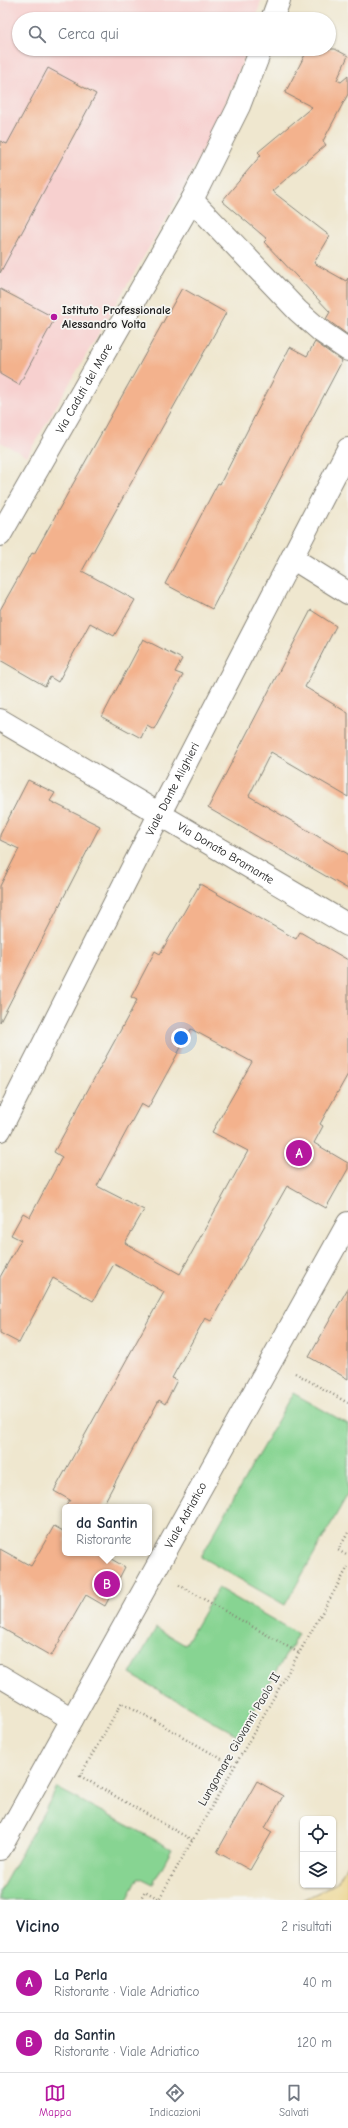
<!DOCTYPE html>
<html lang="it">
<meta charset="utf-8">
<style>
body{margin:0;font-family:"Comic Neue",sans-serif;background:#f6f6f7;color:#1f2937}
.controls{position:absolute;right:12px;bottom:12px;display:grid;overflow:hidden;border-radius:6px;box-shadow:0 1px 3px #0004}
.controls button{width:36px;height:36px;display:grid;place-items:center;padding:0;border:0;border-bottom:1px solid #e0e1e3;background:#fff;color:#1f2937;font:20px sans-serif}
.you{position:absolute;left:181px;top:1038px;width:14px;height:14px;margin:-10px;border:3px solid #fff;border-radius:50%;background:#1a73e8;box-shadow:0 0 0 6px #1a73e833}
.badge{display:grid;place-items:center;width:26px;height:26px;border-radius:50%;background:#b5179e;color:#fff;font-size:13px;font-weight:700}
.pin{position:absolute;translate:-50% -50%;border:2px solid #fff;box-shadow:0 1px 4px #0006}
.popup{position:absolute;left:62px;top:1504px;width:90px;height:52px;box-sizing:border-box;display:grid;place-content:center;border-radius:6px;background:#fff;filter:drop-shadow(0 1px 3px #0005);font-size:13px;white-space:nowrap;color:#747a83}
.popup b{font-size:15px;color:#1f2937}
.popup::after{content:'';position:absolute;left:50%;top:100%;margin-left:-8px;border:8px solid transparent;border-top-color:#fff}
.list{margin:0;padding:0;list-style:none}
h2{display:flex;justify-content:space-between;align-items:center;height:52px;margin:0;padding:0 16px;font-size:17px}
h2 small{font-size:13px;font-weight:400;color:#747a83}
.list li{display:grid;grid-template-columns:26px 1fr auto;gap:12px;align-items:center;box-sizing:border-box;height:60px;padding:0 16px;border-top:1px solid #e0e1e3}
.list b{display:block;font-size:15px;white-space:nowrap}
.list p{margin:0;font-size:13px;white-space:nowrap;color:#747a83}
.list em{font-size:13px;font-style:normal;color:#747a83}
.icon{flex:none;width:22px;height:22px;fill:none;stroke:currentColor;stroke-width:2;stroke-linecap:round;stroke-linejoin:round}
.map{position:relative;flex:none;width:348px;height:1900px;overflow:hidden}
.search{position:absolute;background:#fff;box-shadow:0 1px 3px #0004;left:12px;right:12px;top:12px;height:44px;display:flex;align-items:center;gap:10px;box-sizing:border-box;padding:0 14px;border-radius:22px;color:#747a83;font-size:15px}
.sheet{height:172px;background:#fff}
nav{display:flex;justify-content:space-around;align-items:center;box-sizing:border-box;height:56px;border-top:1px solid #e0e1e3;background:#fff;font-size:11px;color:#747a83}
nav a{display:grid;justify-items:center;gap:2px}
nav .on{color:#b5179e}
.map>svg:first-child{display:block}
.built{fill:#f7d0cf}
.green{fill:#87d492;stroke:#527857}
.sand{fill:#eeda9e;stroke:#857b5d}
.building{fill:#f3b28d;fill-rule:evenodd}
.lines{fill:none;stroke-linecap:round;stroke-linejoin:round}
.minor-casing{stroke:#868276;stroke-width:24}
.path{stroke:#868276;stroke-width:2.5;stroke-dasharray:1 3;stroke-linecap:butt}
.minor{stroke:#fff;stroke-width:22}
.poi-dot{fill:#b5179e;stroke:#f6f6f2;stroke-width:1.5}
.labels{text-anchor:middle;stroke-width:3.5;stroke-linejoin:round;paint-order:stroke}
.poi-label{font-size:12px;font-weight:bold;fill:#1c1c1c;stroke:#f6f6f2;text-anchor:start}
.street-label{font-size:12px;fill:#1c1c1c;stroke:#f6f6f2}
</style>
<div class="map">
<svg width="348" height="1900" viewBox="0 0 348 1900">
<rect width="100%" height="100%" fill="#f6f6f2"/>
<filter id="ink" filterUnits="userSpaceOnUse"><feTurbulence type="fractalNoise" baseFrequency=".025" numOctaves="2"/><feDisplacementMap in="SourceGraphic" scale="8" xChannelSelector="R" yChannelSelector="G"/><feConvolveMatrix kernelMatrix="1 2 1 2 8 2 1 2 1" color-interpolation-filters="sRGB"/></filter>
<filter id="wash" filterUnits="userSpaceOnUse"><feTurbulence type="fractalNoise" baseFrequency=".012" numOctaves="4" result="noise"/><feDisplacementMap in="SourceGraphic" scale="16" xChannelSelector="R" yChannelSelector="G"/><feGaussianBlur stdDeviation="0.9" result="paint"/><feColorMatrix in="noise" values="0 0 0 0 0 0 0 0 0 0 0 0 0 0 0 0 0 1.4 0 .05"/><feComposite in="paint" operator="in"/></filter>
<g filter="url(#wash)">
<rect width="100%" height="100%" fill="#efe7cf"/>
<!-- built -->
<polygon class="built" points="0,0 261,0 256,19 19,19 19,49 248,49 223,109 181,193 27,456 0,442"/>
<!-- green -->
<g class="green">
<polygon points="293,1393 348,1424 348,1494 285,1605 201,1557"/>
<polygon points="218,1588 298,1634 239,1736 130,1674 156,1628 185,1645"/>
<polygon points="57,1788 172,1849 153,1884 139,1877 127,1900 0,1900 0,1891"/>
</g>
<!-- sand -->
<polygon class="sand" points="348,1863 348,1900 303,1900 337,1883"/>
<g id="blocks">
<!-- building -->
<g class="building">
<polygon points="308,49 335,49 348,56 337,80 341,82 348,76 348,94 323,141 326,145 272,191 330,236 314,263 346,281 348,278 348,335 326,319 330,312 264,242 267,239 222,201 261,155 258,152 312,107 285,93"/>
<polygon points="48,68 96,94 0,273 0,141 7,144"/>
<polygon points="182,288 226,313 82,571 135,600 114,636 90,623 58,682 50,677 45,686 0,660 0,610 32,553 34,554"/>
<polygon points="0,289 55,318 19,385 0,374"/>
<polygon points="315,342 342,361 212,609 165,584 218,483 220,484 290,347 307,356"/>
<polygon points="311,610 336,626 305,687 348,713 348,797 271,752 249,796 348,854 348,889 208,808"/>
<polygon points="143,639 182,659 175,672 183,675 154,729 147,725 141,738 102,717"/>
<polygon points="28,780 55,793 50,801 100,826 0,1022 0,886 19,849 0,840 0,835"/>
<path d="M200,884L296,939L300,932L348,960V1074L320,1124L323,1126L314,1143L348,1163V1169L326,1208L287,1186L211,1321L205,1318L172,1378L177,1380L165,1404L159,1400L102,1507H65L70,1500L54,1491L164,1292L114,1264L93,1301L53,1278L19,1343L0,1333V1277L21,1240L11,1235L23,1213L30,1217L62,1157L54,1152L137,1000L131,997L155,951L160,954ZM191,1029L252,1062L212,1132L248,1151L180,1274L125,1243L144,1210L97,1186L141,1104L148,1108Z"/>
<polygon points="348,1288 348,1379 309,1357"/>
<polygon points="54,1526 65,1532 65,1553 101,1553 125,1567 105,1606 86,1595 51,1656 0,1627 0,1549 31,1566"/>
<polygon points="257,1781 283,1796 265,1828 272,1832 250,1870 217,1852"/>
</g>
</g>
</g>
<g filter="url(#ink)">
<use href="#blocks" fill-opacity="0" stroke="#868276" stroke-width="1"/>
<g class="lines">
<defs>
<g id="minor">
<polyline points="272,19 279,0"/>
<polyline points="192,200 298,311 322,332 348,350"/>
<path id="s1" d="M0,535L192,200L239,106L261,49"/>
<polyline points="292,558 348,593"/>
<path id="s2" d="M0,720L348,925"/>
<path id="s3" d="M0,1130L159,815L348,449"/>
<polyline points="0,1676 72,1719"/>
<path id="s4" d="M0,1849L348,1223"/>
</g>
</defs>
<!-- minor casing -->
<use href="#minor" class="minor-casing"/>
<!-- path -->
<g class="path">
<polyline points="295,1373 348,1403"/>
<polyline points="348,1533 338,1550 348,1556"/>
<polyline points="179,1585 299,1653"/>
<polyline points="192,1840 80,1776 122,1702 234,1766"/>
<polyline points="140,1900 145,1891 159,1899 348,1567"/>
</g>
<!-- minor -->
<use href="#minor" class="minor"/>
</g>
</g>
<!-- markers -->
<circle class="poi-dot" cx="54" cy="317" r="4"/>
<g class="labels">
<!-- poi labels -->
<g class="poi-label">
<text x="62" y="314">Istituto Professionale<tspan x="62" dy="14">Alessandro Volta</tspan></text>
</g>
<!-- street labels -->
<g class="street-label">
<text dy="4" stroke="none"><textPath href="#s1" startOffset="169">Via Caduti del Mare</textPath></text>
<text dy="4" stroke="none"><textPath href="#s3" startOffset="382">Viale Dante Alighieri</textPath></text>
<text dy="4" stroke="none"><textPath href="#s2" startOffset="262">Via Donato Bramante</textPath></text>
<text dy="4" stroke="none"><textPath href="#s4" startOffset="382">Viale Adriatico</textPath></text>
<text transform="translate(239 1739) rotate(-60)" y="4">Lungomare Giovanni Paolo II</text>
</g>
</g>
</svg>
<div class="controls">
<button><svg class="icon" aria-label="locate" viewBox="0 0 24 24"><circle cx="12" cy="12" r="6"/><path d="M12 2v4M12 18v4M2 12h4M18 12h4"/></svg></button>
<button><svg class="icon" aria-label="layers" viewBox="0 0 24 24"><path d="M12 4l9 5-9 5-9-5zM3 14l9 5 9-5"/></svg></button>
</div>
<div class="you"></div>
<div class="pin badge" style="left:299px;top:1153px">A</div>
<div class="pin badge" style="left:107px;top:1584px">B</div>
<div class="popup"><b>da Santin</b>Ristorante</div>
<div class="search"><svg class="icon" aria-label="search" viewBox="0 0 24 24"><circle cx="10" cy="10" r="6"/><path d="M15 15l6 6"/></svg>Cerca qui</div>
</div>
<section class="sheet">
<h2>Vicino<small>2 risultati</small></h2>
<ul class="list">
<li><span class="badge">A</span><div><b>La Perla</b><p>Ristorante · Viale Adriatico</p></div><em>40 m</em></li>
<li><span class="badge">B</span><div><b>da Santin</b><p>Ristorante · Viale Adriatico</p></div><em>120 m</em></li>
</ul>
</section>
<nav>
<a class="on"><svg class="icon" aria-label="map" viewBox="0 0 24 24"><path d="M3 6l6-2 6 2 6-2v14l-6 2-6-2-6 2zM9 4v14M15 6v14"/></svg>Mappa</a>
<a><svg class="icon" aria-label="directions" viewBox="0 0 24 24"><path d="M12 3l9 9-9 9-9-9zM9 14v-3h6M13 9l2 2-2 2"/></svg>Indicazioni</a>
<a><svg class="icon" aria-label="saved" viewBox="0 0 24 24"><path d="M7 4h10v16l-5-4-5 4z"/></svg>Salvati</a>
</nav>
